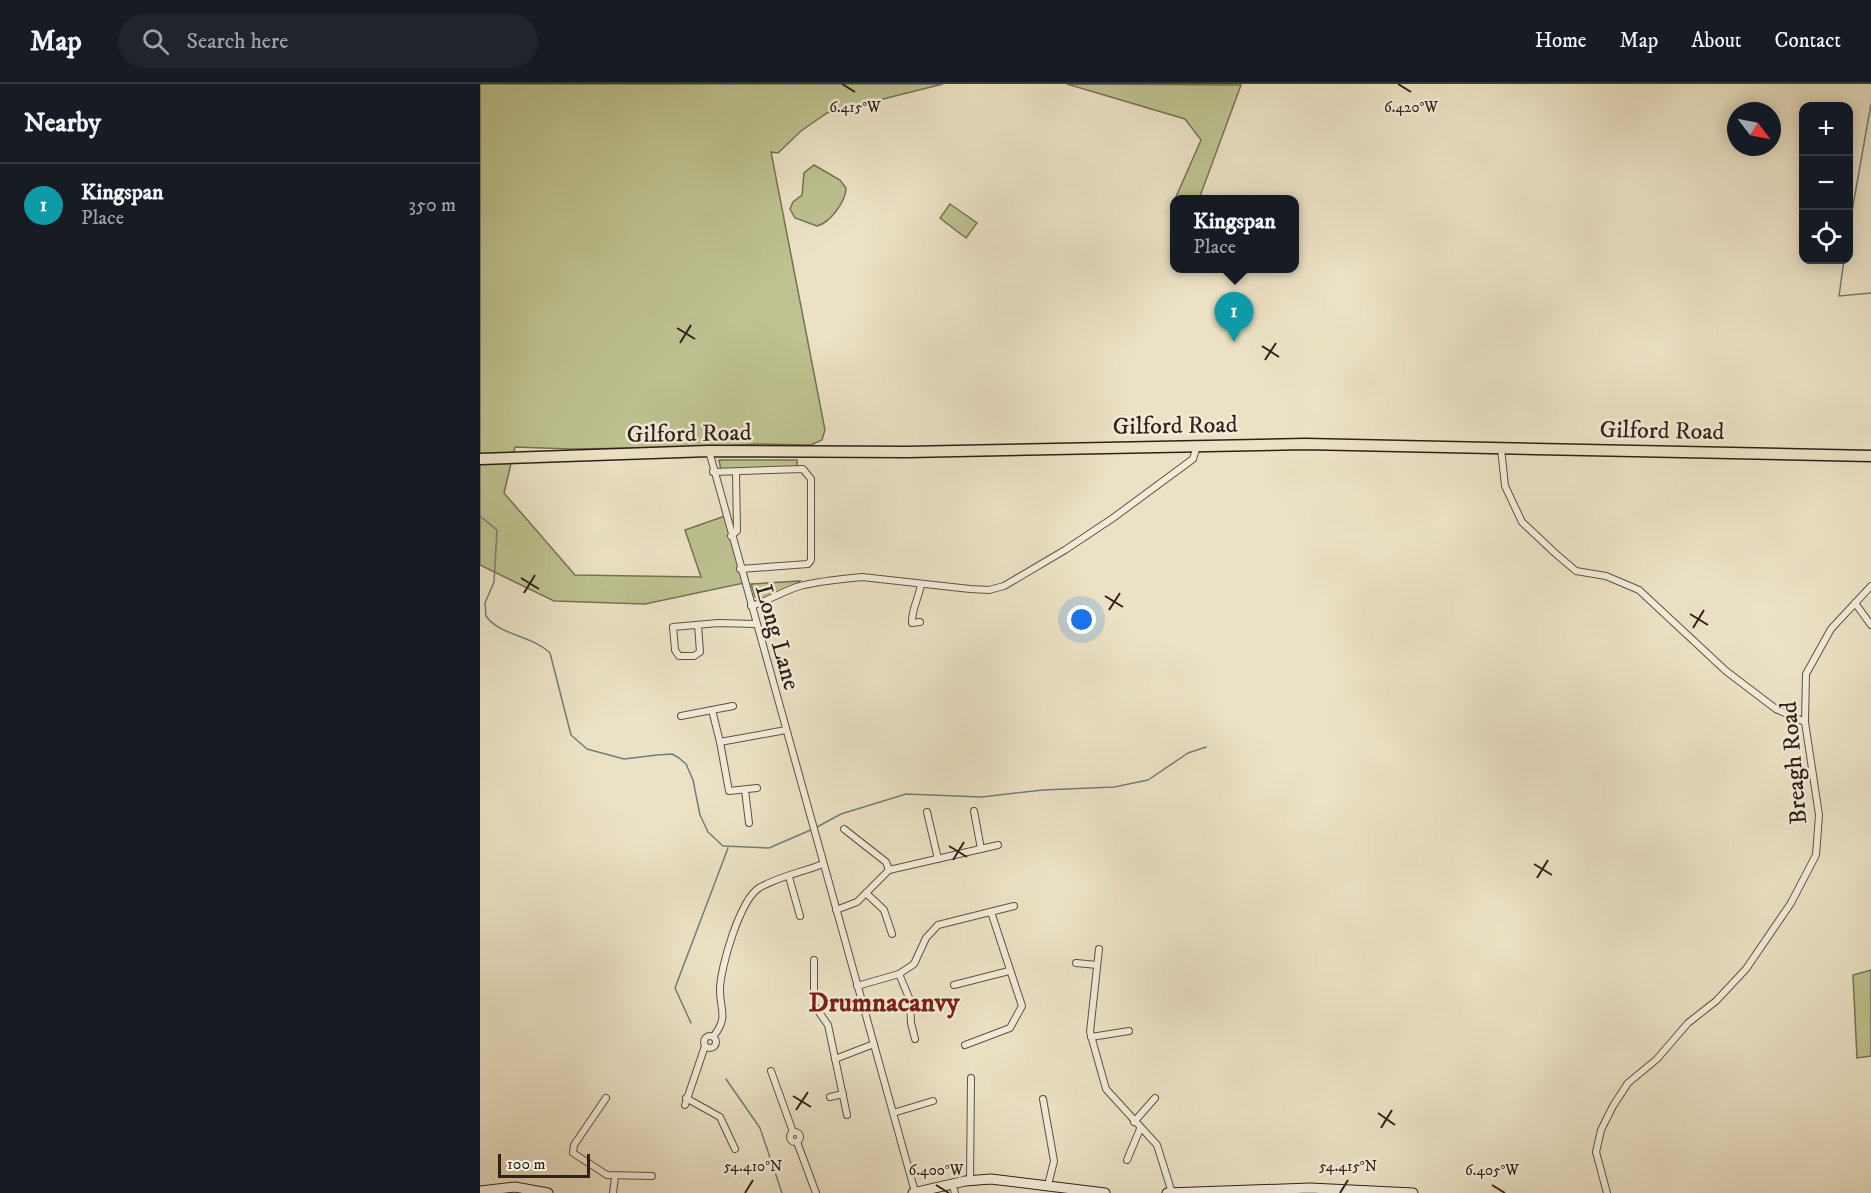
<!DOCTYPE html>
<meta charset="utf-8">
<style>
body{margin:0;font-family:"IM FELL DW Pica",serif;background:#20242c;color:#f1f3f6}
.controls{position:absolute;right:18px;top:18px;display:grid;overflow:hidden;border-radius:12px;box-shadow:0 3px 15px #0003}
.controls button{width:54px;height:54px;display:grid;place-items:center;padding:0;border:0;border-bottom:2px solid #363941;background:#171b24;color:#f1f3f6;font:30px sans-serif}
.compass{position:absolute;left:1247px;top:18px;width:54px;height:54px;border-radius:50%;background:#171b24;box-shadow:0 3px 15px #0003;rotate:122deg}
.scale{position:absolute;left:18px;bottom:15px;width:92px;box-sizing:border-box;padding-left:6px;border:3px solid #2f2119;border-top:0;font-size:16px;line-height:21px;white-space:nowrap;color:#2f2119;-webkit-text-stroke:4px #f2ecd9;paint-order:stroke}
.you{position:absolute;left:602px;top:536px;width:21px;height:21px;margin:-15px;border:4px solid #fff;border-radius:50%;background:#1a73e8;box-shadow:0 0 0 9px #1a73e833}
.badge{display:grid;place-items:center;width:39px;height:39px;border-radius:50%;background:#ea580c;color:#fff;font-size:20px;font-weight:700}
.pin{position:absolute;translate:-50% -50px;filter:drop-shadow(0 2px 3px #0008)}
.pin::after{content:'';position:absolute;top:32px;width:21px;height:18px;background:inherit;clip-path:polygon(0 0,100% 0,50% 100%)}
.popup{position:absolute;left:690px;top:111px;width:129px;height:78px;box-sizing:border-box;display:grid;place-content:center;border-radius:12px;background:#171b24;filter:drop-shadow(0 2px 4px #0005);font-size:20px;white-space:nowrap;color:#9ea1a6}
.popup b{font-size:22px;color:#f1f3f6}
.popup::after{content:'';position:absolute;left:50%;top:100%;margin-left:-12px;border:12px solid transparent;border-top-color:#171b24}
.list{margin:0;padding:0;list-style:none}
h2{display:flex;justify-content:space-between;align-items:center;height:78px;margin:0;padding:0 24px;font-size:26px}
h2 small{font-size:20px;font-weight:400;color:#9ea1a6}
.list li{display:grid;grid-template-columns:39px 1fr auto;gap:18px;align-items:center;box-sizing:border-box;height:84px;padding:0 24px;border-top:2px solid #363941}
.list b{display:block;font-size:22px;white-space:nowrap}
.list p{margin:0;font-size:20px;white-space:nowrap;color:#9ea1a6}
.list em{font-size:20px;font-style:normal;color:#9ea1a6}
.icon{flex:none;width:33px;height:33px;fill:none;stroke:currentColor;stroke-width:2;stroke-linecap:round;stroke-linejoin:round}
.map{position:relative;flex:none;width:1391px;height:1109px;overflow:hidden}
header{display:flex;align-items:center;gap:36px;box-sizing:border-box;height:84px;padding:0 30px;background:#171b24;border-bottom:2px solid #363941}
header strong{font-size:28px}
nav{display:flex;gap:33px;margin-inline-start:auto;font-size:21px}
.search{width:420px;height:54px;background:#20242c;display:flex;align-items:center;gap:15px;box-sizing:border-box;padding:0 21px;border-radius:33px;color:#9ea1a6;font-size:22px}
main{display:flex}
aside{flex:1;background:#171b24}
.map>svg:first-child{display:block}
.green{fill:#bdc290;stroke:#767254;stroke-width:1.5}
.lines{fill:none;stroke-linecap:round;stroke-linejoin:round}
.stream{stroke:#707e7b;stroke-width:1.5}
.street-casing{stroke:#5e5144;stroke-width:8}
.secondary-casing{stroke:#2f2119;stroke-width:11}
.primary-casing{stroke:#2f2119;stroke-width:13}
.street{stroke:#f2ecd9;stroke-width:6}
.secondary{stroke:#f2ecd9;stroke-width:9}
.primary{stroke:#ebe2c5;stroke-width:10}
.ticks{fill:none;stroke:#2f2119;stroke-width:2}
.labels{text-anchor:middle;stroke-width:5;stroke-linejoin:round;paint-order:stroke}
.street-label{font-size:24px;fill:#2f2119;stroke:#f2ecd9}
.quarter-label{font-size:27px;font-weight:bold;fill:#7a1f14;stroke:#f2ecd9}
.ticks-label{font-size:15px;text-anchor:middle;fill:#2f2119;stroke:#f2ecd9;stroke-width:5;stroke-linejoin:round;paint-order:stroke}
</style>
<header>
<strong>Map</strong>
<div class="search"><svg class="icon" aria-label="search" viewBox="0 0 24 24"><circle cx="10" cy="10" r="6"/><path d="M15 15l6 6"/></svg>Search here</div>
<nav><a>Home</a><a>Map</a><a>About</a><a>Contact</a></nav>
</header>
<main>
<aside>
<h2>Nearby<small></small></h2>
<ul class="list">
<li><span class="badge" style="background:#0f9aa8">1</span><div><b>Kingspan</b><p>Place</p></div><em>350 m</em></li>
</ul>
</aside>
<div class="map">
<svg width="1391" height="1109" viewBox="0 0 1391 1109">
<rect width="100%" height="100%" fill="#ebe2c5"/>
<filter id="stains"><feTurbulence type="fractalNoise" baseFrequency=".00333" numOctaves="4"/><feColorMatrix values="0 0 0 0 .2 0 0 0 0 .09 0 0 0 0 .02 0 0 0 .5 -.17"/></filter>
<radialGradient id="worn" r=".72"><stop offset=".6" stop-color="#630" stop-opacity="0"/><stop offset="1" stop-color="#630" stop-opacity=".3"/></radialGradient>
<!-- green -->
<g class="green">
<polygon points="0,0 463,0 347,29 321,47 298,69 291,68 345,346 342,356 331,361 278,360 223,363 91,365 35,363 24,409 95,491 221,493 205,446 245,432 264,499 165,520 74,517 0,481"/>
<polygon points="587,0 761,1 719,115 695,115 721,56 705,35"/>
<path d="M334,81L360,96L366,104C366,117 350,139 337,142L315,134L310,125L313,118L322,111L324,89Z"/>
<polygon points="470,120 497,139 486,154 460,134"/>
<polygon points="239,376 317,376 317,383 241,386"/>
<path d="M320,497C308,506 288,518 275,513L271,500Z"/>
<polygon points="1391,886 1391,972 1377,974 1373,891"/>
</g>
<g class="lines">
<!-- stream -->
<g class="stream">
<polyline points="1368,150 1391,20"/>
<polyline points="1364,176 1359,212 1391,209"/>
<path d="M0,432L17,446L14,498L5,519L6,532C19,551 53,552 70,569L91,651L107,665L144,675L177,671L192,670L199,674L206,680L213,696L220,731L228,748L243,762L289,764L333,745"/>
<polyline points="337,743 361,730 426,710 502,713 563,706 634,703 668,696 708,669 726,663"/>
<polyline points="211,939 195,904 248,764"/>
<polyline points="246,995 280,1044 302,1109"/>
</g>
<defs>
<g id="street">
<polyline points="1021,364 1025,402 1042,438 1076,470 1096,487 1126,492 1159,506 1246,587 1296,625 1325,638"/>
<polyline points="229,367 435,1108"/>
<polyline points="233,388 323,385 331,395 331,476 328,480 260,485"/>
<polyline points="251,452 257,447 256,388"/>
<polyline points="1375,519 1391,541"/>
<path d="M271,522C288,517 303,507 320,502C339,497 362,495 382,493L490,505L509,506L524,502L585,466L633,434L713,375L717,362"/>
<path d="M440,538L432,539C431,526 439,514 441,500"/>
<polyline points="218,541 220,568 214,572 199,572 195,566 193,543 238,539 276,540"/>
<polyline points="253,622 232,626 240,658 306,646"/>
<polyline points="201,632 232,626"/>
<polyline points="240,658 249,707 277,704"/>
<polyline points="265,706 269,739"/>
<polyline points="494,727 501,765"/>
<polyline points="447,728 458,775"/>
<polyline points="364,745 406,778 409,786"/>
<polyline points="309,793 320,832"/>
<polyline points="386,809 404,826 412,850"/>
<polyline points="356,826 377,818 409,786 518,761"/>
<polyline points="619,865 610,948 626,1005 677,1061 692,1109"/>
<polyline points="334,876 334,921 348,941 367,1031"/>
<polyline points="596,879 617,881"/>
<polyline points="419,890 430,916 431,939 435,955"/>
<polyline points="474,901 529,887"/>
<polyline points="377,902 419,890 434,880 446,854 458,841 534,822"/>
<circle cx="230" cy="958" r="6"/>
<path d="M233,953C249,933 240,927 240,906C240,884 260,816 279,804C297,793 323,788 343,780"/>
<polyline points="611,953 649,947"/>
<polyline points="485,961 530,944 542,922 511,828"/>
<polyline points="355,975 394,960"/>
<polyline points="291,987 313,1048"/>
<polyline points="350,1013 363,1010"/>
<polyline points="126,1014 94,1061 93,1069 127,1091 172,1092"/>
<polyline points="206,1014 240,1033 255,1065"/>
<polyline points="563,1015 574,1077 568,1101"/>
<polyline points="205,1021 225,962"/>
<polyline points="413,1029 453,1017"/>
<polyline points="654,1038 675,1014"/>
<circle cx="315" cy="1053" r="5"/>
<polyline points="317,1058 336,1109"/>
<polyline points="647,1076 660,1045"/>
<polyline points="490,1097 491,994"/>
<polyline points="472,1100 475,1109"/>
<polyline points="133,1109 135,1093"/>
<polyline points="1127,1109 1116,1068 1121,1046 1133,1022 1148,999 1177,975 1208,939 1236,917 1266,885 1311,819 1336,771 1339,731 1325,638 1326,590 1351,545 1391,502"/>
</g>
<g id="secondary">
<polyline points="0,1107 35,1103 68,1109"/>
<polyline points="433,1109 485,1097 511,1095 625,1109"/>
<polyline points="687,1109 830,1104 933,1109"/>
</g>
<polyline id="primary" points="0,375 229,367 427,368 825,360 1391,372"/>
</defs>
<!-- street casing -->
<use href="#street" class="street-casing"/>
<!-- secondary casing -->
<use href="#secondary" class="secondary-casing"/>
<!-- primary casing -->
<use href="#primary" class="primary-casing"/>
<!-- street -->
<use href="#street" class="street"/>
<!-- secondary -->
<use href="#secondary" class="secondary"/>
<!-- primary -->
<use href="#primary" class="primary"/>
</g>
<!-- ticks -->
<path class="ticks" d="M362,0L375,8M918,0L931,8M197,244L215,255M200,259L211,241M782,262L799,273M785,276L796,259M41,494L59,505M44,509L55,491M625,512L643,523M629,526L640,509M1210,530L1228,541M1213,544L1224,526M469,762L487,773M473,776L484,758M1054,780L1072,791M1057,794L1068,776M313,1012L331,1023M316,1026L328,1008M898,1029L915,1041M901,1044L912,1026M456,1101L469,1109M1012,1101L1025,1109M265,1109L273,1096M860,1109L868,1096"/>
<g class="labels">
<!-- street labels -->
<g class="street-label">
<text transform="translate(695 341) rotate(-1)" y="8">Gilford Road</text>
<text transform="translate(1182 346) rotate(1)" y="8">Gilford Road</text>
<text transform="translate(209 349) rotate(-1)" y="8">Gilford Road</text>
<text transform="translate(298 553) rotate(74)" y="8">Long Lane</text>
<text transform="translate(1313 679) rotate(-95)" y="8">Breagh Road</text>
</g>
<!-- quarter labels -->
<g class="quarter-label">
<text x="404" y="927">Drumnacanvy</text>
</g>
</g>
<g class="ticks-label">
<text x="375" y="28">6.415°W</text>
<text x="931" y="28">6.420°W</text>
<text x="273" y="1087">54.410°N</text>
<text x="868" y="1087">54.415°N</text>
<text x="456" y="1091">6.400°W</text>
<text x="1012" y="1091">6.405°W</text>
</g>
<rect width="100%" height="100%" filter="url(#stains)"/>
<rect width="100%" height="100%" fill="url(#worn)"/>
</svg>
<div class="controls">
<button>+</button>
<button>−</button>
<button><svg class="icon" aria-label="locate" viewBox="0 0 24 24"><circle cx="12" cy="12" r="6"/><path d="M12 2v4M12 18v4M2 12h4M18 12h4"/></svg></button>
</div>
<svg class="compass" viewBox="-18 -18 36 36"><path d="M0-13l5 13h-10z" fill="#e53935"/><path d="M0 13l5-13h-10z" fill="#9ea1a6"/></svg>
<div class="scale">100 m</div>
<div class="you"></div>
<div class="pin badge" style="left:754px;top:258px;background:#0f9aa8">1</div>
<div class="popup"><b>Kingspan</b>Place</div>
</div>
</main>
